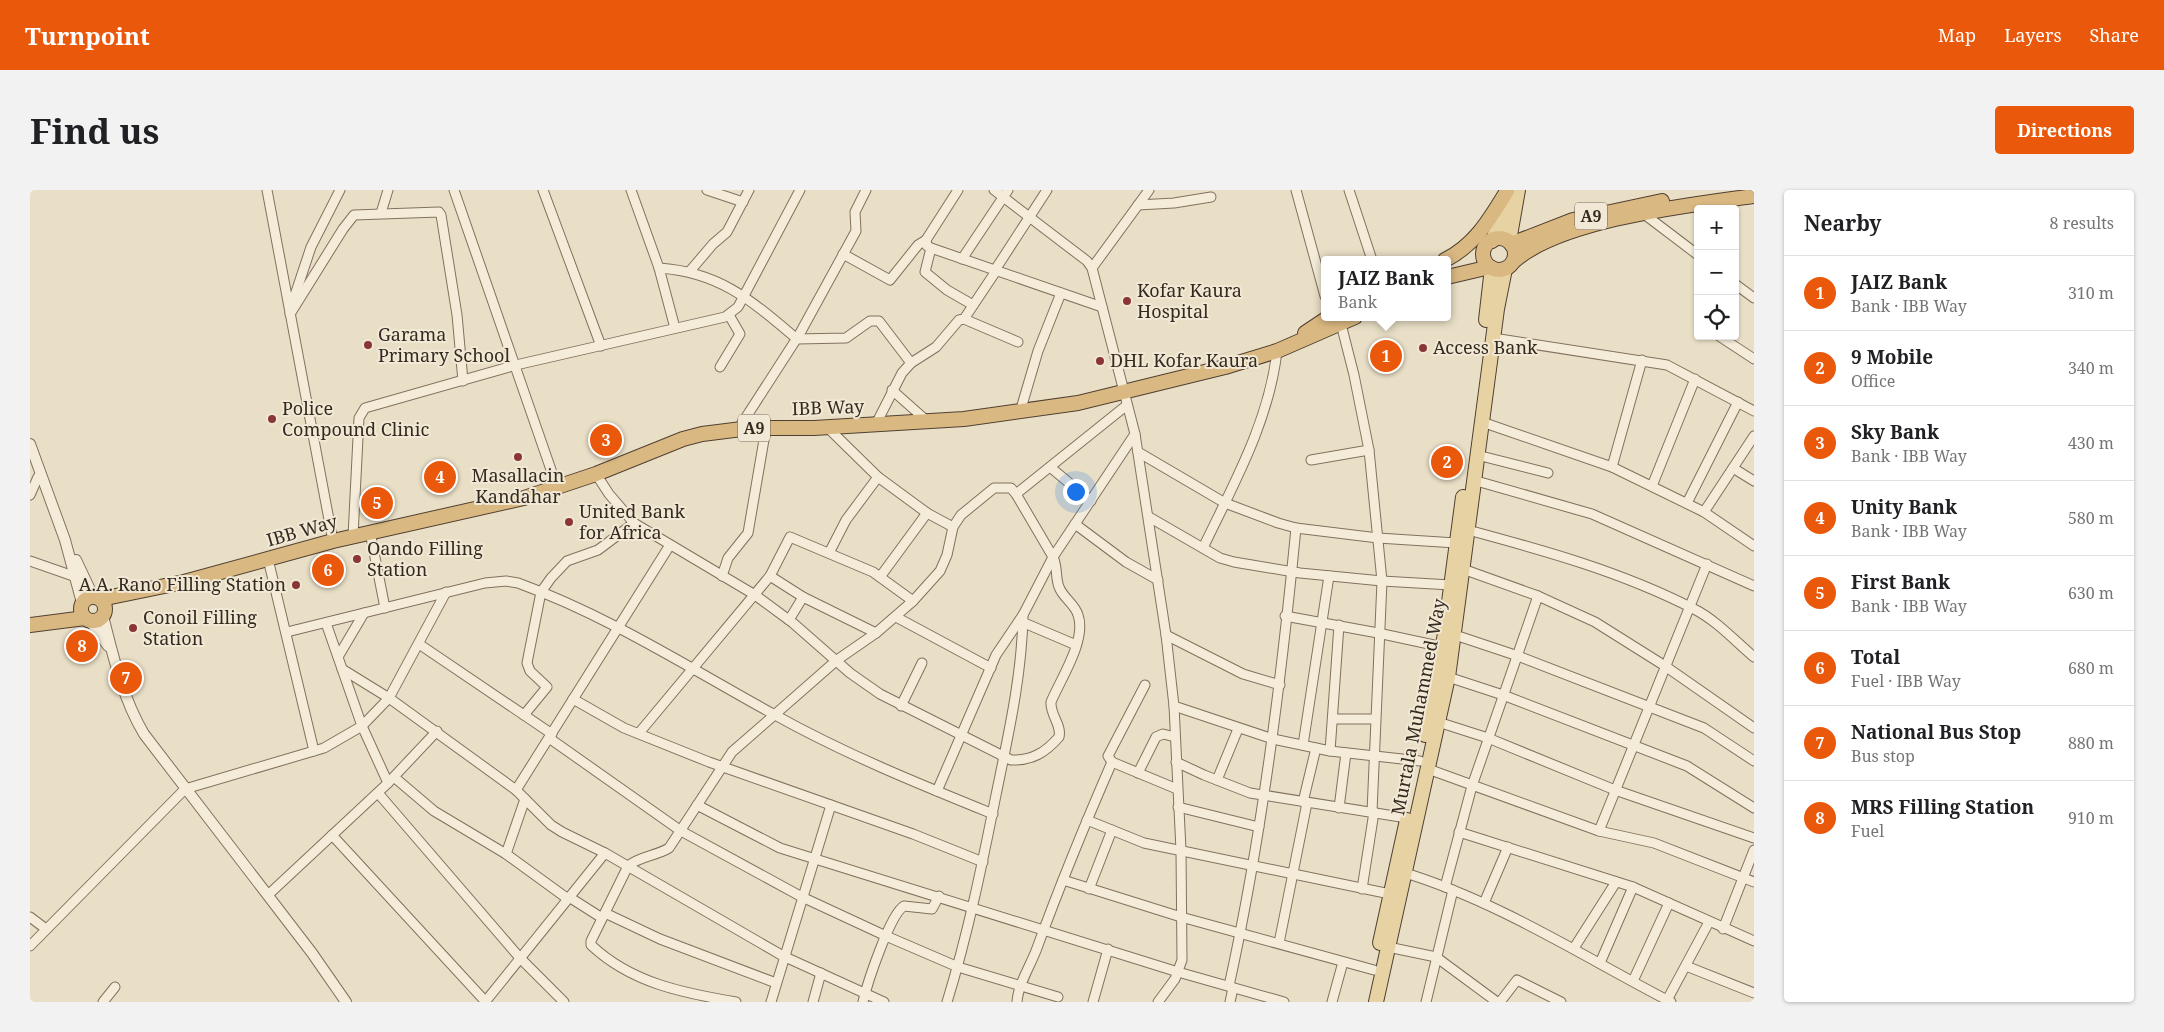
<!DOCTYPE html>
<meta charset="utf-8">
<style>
body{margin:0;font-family:"Noto Serif",serif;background:#f2f2f2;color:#202124}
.controls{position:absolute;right:15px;top:15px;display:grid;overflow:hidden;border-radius:5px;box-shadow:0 1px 4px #0004}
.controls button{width:45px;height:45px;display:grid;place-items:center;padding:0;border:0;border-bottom:1px solid #e0e0e0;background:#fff;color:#202124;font:25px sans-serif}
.you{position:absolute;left:1045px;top:301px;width:18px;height:18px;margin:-12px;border:4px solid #fff;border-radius:50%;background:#1a73e8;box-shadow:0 0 0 8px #1a73e833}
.badge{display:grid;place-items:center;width:32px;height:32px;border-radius:50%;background:#ea580c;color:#fff;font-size:16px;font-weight:700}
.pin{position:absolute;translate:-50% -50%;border:2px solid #fff;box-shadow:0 1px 5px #0006}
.popup{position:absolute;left:1291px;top:66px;width:130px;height:65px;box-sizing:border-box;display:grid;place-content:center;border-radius:5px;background:#fff;filter:drop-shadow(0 1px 4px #0005);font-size:16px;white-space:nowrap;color:#757577}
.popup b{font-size:19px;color:#202124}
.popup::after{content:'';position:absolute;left:50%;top:100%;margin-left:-10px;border:10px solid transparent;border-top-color:#fff}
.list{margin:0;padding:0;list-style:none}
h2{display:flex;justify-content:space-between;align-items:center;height:65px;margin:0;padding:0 20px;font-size:21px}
h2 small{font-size:16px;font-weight:400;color:#757577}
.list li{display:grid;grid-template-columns:32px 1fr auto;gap:15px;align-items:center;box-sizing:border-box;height:75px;padding:0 20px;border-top:1px solid #e0e0e0}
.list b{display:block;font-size:19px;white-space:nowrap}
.list p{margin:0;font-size:16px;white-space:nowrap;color:#757577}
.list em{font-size:16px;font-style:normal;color:#757577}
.icon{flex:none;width:28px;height:28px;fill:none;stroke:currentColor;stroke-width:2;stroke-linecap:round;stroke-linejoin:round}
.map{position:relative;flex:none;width:1724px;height:812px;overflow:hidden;border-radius:5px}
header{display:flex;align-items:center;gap:30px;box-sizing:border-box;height:70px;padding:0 25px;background:#ea580c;color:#fff}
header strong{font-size:24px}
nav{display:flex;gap:28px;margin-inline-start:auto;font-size:18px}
.intro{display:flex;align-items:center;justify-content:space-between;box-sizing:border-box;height:120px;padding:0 30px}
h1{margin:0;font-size:35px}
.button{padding:12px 22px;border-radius:5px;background:#ea580c;color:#fff;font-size:18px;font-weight:700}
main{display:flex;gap:30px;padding:0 30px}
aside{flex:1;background:#fff;border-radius:5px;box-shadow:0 1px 4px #0004}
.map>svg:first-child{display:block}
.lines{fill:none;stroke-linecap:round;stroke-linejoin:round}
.minor-casing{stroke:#82715e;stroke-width:11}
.tertiary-casing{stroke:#82715e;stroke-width:12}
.primary-casing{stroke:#504032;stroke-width:16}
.trunk-casing{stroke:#504032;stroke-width:16}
.minor{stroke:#f4ecd9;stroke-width:9}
.tertiary{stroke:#f4ecd9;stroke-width:10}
.primary{stroke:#e7d2a3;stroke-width:14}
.trunk{stroke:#dab882;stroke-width:14}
.poi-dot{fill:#8a3536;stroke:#f1e9d5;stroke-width:2}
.labels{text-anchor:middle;stroke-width:4;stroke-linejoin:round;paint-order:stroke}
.shield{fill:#f1e9d5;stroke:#6d6356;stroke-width:1}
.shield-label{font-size:16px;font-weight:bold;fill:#342a20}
.poi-label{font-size:18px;fill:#342a20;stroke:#f1e9d5;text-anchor:start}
.street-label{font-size:18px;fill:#342a20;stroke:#f1e9d5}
</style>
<header>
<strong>Turnpoint</strong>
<nav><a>Map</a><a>Layers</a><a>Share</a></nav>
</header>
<div class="intro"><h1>Find us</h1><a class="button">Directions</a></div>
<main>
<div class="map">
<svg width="1724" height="812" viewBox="0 0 1724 812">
<rect width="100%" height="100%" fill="#e9dfc6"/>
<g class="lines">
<defs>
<g id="minor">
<polyline points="237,0 303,351"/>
<polyline points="424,0 527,297"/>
<polyline points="513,0 571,156"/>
<polyline points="601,0 629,78 645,138"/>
<polyline points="677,0 713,12"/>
<polyline points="964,0 1057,71 1062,78 1105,244 1136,445 1144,516 1151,660 1152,770 1145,789 1128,812"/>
<polyline points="1266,0 1295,106"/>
<polyline points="1319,0 1342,70"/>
<polyline points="1108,15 1144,13 1181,7"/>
<polyline points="351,23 358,0"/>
<polyline points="1614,24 1668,65"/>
<polyline points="896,50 897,56 901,58 1072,117"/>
<polyline points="901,58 895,82 917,100 943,115"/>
<polyline points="813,64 860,90 888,55 896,50 928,0"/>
<polyline points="932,69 978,0"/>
<path d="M629,78C690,82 722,111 767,149L816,148L840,131H849L881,173"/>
<polyline points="1062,78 1119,0"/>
<polyline points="965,80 1017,0"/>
<polyline points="660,81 683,54 697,42 719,0"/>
<polyline points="1705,94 1724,108"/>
<polyline points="261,117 281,57 310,0"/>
<polyline points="260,124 313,39 324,25 409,22 411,25 427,125 433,191"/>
<polyline points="934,129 988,152"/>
<polyline points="1311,134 1324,185 1339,260 1352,391 1342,622"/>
<polyline points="1689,146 1724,169"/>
<polyline points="1463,148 1637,175 1724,221"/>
<polyline points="690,177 710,144 699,125"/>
<polyline points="862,200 897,231"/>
<polyline points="990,222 1008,161 1031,103"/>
<polyline points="1452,232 1582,277 1674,322 1724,356"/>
<polyline points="846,234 872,183 881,173 906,157 929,130 934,129 966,81"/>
<polyline points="797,237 848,287 897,323 923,337"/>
<polyline points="709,238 769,145 826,41 825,22 836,0"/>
<polyline points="1108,262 1195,313 1248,333 1266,338 1348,348 1426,353"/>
<polyline points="1447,265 1518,283"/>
<polyline points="1281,270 1339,260"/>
<polyline points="1020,277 1061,311"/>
<polyline points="1582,277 1612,170"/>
<polyline points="1703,278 1724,291"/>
<path d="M566,284L579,304L604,333L725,405L763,433L820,483L850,504L981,570C1002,571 1016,562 1029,547C1032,535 1020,525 1021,512C1030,490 1057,450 1048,425C1045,414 1033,408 1029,397C1025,387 1028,377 1023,367L986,304L981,298H964L931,325L923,337L917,365L910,381L883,411L846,443L807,470L702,562L639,658C626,666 610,666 598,676L561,751V755C601,793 653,803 706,812"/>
<polyline points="1443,290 1562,324 1724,396"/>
<polyline points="1622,296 1665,189"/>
<polyline points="986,304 1097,215"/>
<polyline points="0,305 8,287"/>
<polyline points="1657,313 1708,212"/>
<polyline points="1674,322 1724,246"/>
<polyline points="1119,327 1190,368 1204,372 1270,383 1352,391 1421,395"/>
<polyline points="1045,334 1096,372 1128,390"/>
<path d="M1438,340C1516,361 1592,382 1664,419C1686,430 1705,451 1724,467"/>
<polyline points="340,342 355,418"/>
<polyline points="323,346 329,228 335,218 486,175 695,127 708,117 770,0"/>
<path d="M1173,358C1203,295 1239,232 1247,161"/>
<polyline points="799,363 816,330 848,287"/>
<polyline points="238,369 284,561"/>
<polyline points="0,371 46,387"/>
<polyline points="1430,378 1508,406 1565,432 1635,476 1724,538"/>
<polyline points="692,386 698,368 718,343 736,238"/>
<polyline points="740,386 773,407 846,443"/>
<polyline points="850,387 897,323"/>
<polyline points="1255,426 1348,443 1413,457"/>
<polyline points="866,427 961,478"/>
<polyline points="759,430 773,407"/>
<polyline points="992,432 1046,455"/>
<polyline points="296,433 332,536 358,593"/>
<path d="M257,442L455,393L476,391L488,393C579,426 661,479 745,525C815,564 889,594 963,624"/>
<polyline points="1136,445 1213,484 1250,495"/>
<polyline points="1425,445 1488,466 1674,538 1724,571"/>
<polyline points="389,454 522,544"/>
<polyline points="308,467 334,423"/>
<polyline points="312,479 359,508 486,600 521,635 532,642 575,663 753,766 854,812"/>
<polyline points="1418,487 1473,505 1657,576 1724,618"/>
<polyline points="1115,495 1078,566 1082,572 1147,599"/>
<polyline points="543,509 594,538 679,572 883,644 953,672"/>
<polyline points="871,516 892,473"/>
<polyline points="1144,516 1243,549 1300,561 1390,571"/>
<polyline points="494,525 517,497 500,481 497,473 511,402 521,388 537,371 568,360 604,333"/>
<polyline points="1303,529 1345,529"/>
<polyline points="1408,532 1458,548 1585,600 1724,648"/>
<polyline points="609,543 740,386 760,347 843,382 883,411"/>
<polyline points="519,548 651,641 772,707 856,746 928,777 1028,807"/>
<polyline points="1273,555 1299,386"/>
<polyline points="1300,561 1309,435"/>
<polyline points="1146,572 1174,585 1220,603 1377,628"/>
<polyline points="1398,579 1569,641 1624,653 1724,692"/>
<polyline points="1108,583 1126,547 1133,544 1145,547"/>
<polyline points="364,587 404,621 476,664 538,709"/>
<polyline points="1187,590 1208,539"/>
<polyline points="486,600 640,355"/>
<polyline points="907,601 966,465 993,425 1023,367 1105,244"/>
<polyline points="348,603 490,768 534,812"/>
<polyline points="1273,612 1286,558"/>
<polyline points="667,615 750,658 1148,782 1254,812"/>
<polyline points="1148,617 1229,637"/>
<polyline points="1309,618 1316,563"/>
<polyline points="1057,630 1114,653 1360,704"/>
<polyline points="1569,641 1677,374"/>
<polyline points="1429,642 1603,697 1724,751"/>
<polyline points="302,645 455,811"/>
<polyline points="476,664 495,609"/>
<path d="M1372,682C1468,711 1552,766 1641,812"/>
<polyline points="1033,690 1151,727 1344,780"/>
<polyline points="1415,697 1442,596 1508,406"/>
<polyline points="1059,699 1082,640"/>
<polyline points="1332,699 1344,622"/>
<polyline points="238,705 358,593 407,541"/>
<polyline points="539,707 572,728"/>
<polyline points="1454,713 1478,657"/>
<polyline points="575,723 630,749 746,793"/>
<polyline points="0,727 16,739"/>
<polyline points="1693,739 1724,660"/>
<polyline points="1249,753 1277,613"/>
<polyline points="0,756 155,599 294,558 332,536 359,508 416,402"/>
<polyline points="1358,757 1406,767 1467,812"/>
<polyline points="1544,758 1586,692"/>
<polyline points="1570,773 1603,697"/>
<polyline points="1656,776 1724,803"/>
<polyline points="1603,791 1639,713"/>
<path d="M1199,796C1232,645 1251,492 1266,338"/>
<polyline points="73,812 85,797"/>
<polyline points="455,812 575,663"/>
<polyline points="741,812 801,615"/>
<polyline points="783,812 791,783"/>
<path d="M833,812C837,794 860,724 874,716L902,719L909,706"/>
<path d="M917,812C938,744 952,675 966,605C978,546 992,486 993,425"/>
<path d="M987,812C988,794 1001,775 1007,758C1030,695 1055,634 1082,572"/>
<polyline points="1063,812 1078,759"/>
<polyline points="1200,812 1203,798"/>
<polyline points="1302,812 1313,772"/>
<polyline points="1396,812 1423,700"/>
<polyline points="1470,812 1487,790 1531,812"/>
<polyline points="1636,812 1679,732"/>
</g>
<g id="tertiary">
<polyline points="0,254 35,350 52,413"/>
<polyline points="46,370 63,406"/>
<path d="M73,426C83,466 93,509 114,544L282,763L316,812"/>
<polyline points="60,431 78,456"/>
</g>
<g id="primary">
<polyline points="1462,51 1471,31 1476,3"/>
<polyline points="1479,51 1488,0"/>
<polyline points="1456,130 1462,78"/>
<polyline points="1395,545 1413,457 1433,307"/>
<polyline points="1350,753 1377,630"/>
<polyline points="1346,812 1418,487 1467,119 1475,79"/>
</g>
<g id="trunk">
<circle cx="1469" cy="64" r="16"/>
<polyline points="1481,54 1543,30 1632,11"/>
<path d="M1415,70C1445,55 1460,29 1477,1"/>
<path d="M1484,71C1532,29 1660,15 1724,6"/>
<polyline points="1417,87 1460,77"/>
<polyline points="1275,143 1299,127"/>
<circle cx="63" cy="419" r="12"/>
<polyline points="71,409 154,392 303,351 494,308 566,284 653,249 672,244 720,238 784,238 934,229 1048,213 1195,177 1247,161 1325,127"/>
<polyline points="0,435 55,428"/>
</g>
</defs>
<!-- minor casing -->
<use href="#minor" class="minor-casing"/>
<!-- tertiary casing -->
<use href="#tertiary" class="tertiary-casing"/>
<!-- primary casing -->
<use href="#primary" class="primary-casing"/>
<!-- trunk casing -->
<use href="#trunk" class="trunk-casing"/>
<!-- minor -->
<use href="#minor" class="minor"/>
<!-- tertiary -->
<use href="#tertiary" class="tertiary"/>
<!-- primary -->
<use href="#primary" class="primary"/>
<!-- trunk -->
<use href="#trunk" class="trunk"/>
</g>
<!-- markers -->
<g class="poi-dot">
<circle cx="1097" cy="111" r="5"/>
<circle cx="338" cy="155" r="5"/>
<circle cx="1393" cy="158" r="5"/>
<circle cx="1070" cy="171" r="5"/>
<circle cx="242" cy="229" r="5"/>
<circle cx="488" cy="267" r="5"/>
<circle cx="539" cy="332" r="5"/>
<circle cx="327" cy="369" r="5"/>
<circle cx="266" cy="395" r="5"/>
<circle cx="103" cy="438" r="5"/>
</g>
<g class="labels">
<!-- shield labels -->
<g class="shield">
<rect x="1545" y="12.5" width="32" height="27" rx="4"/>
<rect x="708" y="224.5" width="32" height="27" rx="4"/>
</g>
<g class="shield-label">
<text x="1561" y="32">A9</text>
<text x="724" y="244">A9</text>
</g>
<!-- poi labels -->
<g class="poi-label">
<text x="1107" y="107">Kofar Kaura<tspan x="1107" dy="21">Hospital</tspan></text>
<text x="348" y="151">Garama<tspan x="348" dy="21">Primary School</tspan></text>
<text x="1403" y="164">Access Bank</text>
<text x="1080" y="177">DHL Kofar Kaura</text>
<text x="252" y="225">Police<tspan x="252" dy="21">Compound Clinic</tspan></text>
<text x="488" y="292" text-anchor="middle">Masallacin<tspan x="488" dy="21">Kandahar</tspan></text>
<text x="549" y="328">United Bank<tspan x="549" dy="21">for Africa</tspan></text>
<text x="337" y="365">Oando Filling<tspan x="337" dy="21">Station</tspan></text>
<text x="256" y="401" text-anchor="end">A.A. Rano Filling Station</text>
<text x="113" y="434">Conoil Filling<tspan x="113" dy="21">Station</tspan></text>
</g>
<!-- street labels -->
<g class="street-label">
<text transform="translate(798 218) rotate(-2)" y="6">IBB Way</text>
<text transform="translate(272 341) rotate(-16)" y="6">IBB Way</text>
<text transform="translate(1389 517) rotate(-79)" y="6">Murtala Muhammed Way</text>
</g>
</g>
</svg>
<div class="controls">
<button>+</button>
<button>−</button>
<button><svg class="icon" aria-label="locate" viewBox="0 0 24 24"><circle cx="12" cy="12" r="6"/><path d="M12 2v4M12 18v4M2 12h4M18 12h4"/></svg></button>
</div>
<div class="you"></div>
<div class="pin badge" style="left:1356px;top:166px">1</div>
<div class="popup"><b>JAIZ Bank</b>Bank</div>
<div class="pin badge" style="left:1417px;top:272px">2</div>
<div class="pin badge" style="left:576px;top:250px">3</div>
<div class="pin badge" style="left:410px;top:287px">4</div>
<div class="pin badge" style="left:347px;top:313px">5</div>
<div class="pin badge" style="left:298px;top:380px">6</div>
<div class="pin badge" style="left:96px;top:488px">7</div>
<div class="pin badge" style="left:52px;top:456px">8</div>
</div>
<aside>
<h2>Nearby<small>8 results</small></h2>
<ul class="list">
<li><span class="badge">1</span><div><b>JAIZ Bank</b><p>Bank · IBB Way</p></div><em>310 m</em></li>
<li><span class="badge">2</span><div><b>9 Mobile</b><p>Office</p></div><em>340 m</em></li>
<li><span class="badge">3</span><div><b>Sky Bank</b><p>Bank · IBB Way</p></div><em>430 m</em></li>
<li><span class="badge">4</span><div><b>Unity Bank</b><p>Bank · IBB Way</p></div><em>580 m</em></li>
<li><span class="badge">5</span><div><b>First Bank</b><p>Bank · IBB Way</p></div><em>630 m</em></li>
<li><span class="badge">6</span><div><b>Total</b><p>Fuel · IBB Way</p></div><em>680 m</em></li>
<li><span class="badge">7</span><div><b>National Bus Stop</b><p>Bus stop</p></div><em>880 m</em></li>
<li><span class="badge">8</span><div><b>MRS Filling Station</b><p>Fuel</p></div><em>910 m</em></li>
</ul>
</aside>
</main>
